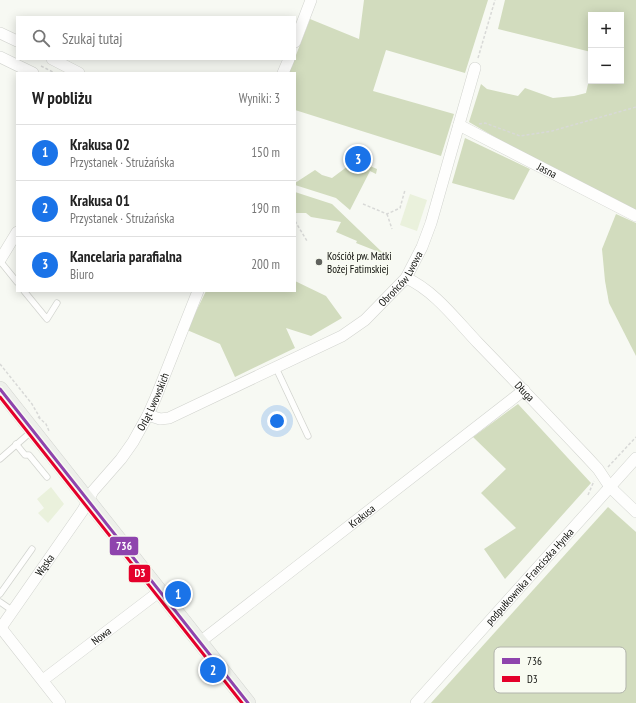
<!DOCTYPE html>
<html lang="pl">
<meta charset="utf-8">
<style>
body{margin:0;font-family:"PT Sans Narrow",sans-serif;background:#f6f6f6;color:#222}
.controls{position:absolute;right:12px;top:12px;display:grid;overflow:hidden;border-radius:0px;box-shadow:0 2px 10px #0003}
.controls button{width:36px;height:36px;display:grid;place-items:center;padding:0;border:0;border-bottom:1px solid #e0e0e0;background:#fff;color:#222;font:20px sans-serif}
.you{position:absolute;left:277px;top:421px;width:14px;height:14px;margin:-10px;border:3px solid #fff;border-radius:50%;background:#1a73e8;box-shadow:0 0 0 6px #1a73e833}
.badge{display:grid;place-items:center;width:26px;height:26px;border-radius:50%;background:#1a73e8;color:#fff;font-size:13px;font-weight:700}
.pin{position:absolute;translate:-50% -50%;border:2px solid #fff;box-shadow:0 1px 4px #0006}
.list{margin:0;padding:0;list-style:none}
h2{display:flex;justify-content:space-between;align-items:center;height:52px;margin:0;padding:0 16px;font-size:17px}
h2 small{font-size:13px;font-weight:400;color:#767676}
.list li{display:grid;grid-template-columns:26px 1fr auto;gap:12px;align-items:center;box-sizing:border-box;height:56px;padding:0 16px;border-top:1px solid #e0e0e0}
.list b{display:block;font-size:15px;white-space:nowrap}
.list p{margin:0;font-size:13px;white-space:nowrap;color:#767676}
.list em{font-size:13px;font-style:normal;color:#767676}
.icon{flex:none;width:22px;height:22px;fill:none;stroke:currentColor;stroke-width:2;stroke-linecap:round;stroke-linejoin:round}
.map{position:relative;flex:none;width:636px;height:703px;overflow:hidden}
.search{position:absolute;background:#fff;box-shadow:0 2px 10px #0003;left:16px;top:16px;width:280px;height:44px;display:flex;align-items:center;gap:10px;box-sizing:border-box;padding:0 14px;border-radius:0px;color:#767676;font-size:15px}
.panel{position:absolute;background:#fff;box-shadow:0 2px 10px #0003;left:16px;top:72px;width:280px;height:220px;border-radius:0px}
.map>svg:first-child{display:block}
.green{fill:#eaf1dc}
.forest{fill:#d2dcbe}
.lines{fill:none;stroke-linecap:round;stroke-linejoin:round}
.lane-casing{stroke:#d2d4cf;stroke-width:7}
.street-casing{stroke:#d2d4cf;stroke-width:12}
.secondary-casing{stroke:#d2d4cf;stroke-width:16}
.path{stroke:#d8d9d7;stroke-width:1.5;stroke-dasharray:3 2;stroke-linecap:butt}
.lane{stroke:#fefefd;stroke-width:5.5}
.street{stroke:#fefefd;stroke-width:11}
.secondary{stroke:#eef0eb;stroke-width:15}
.bus-1-casing{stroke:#f8fbf1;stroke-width:6}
.bus-2-casing{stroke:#f8fbf1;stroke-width:6}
.bus-1{stroke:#8e44ad;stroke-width:3}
.bus-2{stroke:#e4002b;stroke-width:3}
.poi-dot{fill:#60625d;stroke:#f8fbf1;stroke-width:1.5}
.labels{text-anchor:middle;stroke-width:3;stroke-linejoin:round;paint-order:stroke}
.street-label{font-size:11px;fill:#0f100c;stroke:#f8fbf1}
.poi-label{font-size:11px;fill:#0f100c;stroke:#f8fbf1;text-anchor:start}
.key{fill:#f8fbf1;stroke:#b2b4ac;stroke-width:1}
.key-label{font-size:11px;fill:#0f100c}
.line-badge{stroke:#f8fbf1;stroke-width:1.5}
.badge-label{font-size:11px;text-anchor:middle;font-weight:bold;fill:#fff}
</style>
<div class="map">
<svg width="636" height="703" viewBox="0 0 636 703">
<rect width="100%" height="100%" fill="#f7f9f3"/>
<!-- green -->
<g class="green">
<polygon points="410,194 427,200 417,231 400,225"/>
<polygon points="51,487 64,504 48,523 38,513 44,508 37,499"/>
</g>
<!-- forest -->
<g class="forest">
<polygon points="364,0 488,0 465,73 386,50 373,91 454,114 441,156 295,110 295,73 289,73 310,19 359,39"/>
<polygon points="505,0 636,0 636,210 534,160 469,122 481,84 487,89 518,96 525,88 553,98 574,96 586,93 591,71 591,81 621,81 621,15 591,15 591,52 498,29"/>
<polygon points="465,138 530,169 514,200 452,183"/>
<polygon points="356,160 377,169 376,174 370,171 350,210 336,198 295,185 295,183 315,170 322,175 332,178"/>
<polygon points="295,192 332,204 384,254 356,243 357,241 336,232 341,222 311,217 306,213 296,213"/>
<polygon points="616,214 636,223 636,356 609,303 605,281 602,249"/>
<polygon points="295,281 326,296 342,318 311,336 286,328 295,348 235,377 220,344 187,330 206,291 295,291"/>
<polygon points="518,404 591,483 505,579 484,549 516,528 481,493 506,469 473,437"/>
<polygon points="608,507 636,532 636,703 431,703"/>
</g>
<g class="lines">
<defs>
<g id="lane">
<polyline points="0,261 17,282"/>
<polyline points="24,291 47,319 57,303"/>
<polyline points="276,368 308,436"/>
<polyline points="16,444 25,455 29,455 47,477"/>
<polyline points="0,459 32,431"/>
<polyline points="0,594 32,549"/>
<polyline points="0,602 13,611"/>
</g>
<g id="street">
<polyline points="0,33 17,41"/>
<polyline points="295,42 311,0"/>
<polyline points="0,57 33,73"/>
<polyline points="52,59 79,73"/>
<polyline points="283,73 289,59"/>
<path id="s1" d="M459,125L636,216"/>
<polyline points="0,260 17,232"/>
<path id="s2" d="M406,278C434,290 457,321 478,343C514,380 550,418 586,456L598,469L610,487L636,512"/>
<path id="s3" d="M148,415L160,419L169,418L342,336L365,320L406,278L422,247L431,223L475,68"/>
<polyline points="1,628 60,703"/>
<path id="s4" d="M0,629L83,510L93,491L121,459L133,442L148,415L156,397L198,291"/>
<path id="s5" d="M200,642L524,390"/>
<path id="s6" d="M43,680L160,591"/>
<path id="s7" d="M416,703L636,458"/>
</g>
<polyline id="secondary" points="0,389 248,703"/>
</defs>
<!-- lane casing -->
<use href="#lane" class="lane-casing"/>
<!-- street casing -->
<use href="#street" class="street-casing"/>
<!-- secondary casing -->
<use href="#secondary" class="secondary-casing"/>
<!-- path -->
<g class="path">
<polyline points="478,58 495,0"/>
<polyline points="41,66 55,73"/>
<polyline points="479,124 485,123 520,136 552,131 636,107"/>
<polyline points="363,204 387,214 400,208 405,190"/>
<polyline points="387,214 392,229"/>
<polyline points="295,221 307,241"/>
<polyline points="0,364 32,404 40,418"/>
<polyline points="38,417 46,424 49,431"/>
<polyline points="608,467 636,437"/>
<polyline points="588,495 594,481"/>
</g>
<!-- lane -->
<use href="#lane" class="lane"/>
<!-- street -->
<use href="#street" class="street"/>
<!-- secondary -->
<use href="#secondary" class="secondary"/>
<defs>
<polyline id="bus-1" points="0,389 248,703"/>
<polyline id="bus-2" points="0,397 242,703"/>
</defs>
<!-- bus-1 casing -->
<use href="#bus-1" class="bus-1-casing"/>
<!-- bus-2 casing -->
<use href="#bus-2" class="bus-2-casing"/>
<!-- bus-1 -->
<use href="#bus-1" class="bus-1"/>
<!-- bus-2 -->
<use href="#bus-2" class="bus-2"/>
</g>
<!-- markers -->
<circle class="poi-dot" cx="319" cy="262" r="4"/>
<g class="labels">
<!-- street labels -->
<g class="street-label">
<text dy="4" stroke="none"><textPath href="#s1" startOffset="99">Jasna</textPath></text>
<text dy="4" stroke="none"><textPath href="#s3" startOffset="296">Obrońców Lwowa</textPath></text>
<text dy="4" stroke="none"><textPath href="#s2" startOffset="165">Długa</textPath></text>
<text dy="4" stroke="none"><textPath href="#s4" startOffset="275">Orląt Lwowskich</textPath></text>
<text dy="4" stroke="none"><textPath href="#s5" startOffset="205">Krakusa</textPath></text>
<text dy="4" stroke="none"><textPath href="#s4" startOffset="78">Wąska</textPath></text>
<text dy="4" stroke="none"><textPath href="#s7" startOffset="170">podpułkownika Franciszka Hynka</textPath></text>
<text dy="4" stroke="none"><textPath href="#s6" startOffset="73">Nowa</textPath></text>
</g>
<!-- poi labels -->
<g class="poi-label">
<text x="327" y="260">Kościół pw. Matki<tspan x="327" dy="13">Bożej Fatimskiej</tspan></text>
</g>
</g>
<!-- legend -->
<rect x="494" y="647" width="132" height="46" rx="6" class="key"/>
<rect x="502" y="658" width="18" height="6" fill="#8e44ad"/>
<rect x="502" y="676" width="18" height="6" fill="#e4002b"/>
<g class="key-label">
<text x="527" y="665">736</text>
<text x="527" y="683">D3</text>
</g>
<g class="line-badge">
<rect x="109" y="536" width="30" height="20" rx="4" fill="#8e44ad"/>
<rect x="128" y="564" width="23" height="19" rx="4" fill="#e4002b"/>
</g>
<g class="badge-label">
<text x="124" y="550">736</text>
<text x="140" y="577">D3</text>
</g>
</svg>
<div class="controls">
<button>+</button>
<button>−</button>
</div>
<div class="you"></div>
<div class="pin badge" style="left:178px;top:594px">1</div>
<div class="pin badge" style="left:213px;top:670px">2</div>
<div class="pin badge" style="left:358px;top:159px">3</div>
<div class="search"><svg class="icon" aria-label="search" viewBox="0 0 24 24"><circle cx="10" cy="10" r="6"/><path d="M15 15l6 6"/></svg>Szukaj tutaj</div>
<section class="panel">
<h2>W pobliżu<small>Wyniki: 3</small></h2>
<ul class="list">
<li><span class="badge">1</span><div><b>Krakusa 02</b><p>Przystanek · Strużańska</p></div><em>150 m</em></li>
<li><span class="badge">2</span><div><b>Krakusa 01</b><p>Przystanek · Strużańska</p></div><em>190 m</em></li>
<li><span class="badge">3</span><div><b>Kancelaria parafialna</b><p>Biuro</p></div><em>200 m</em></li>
</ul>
</section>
</div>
